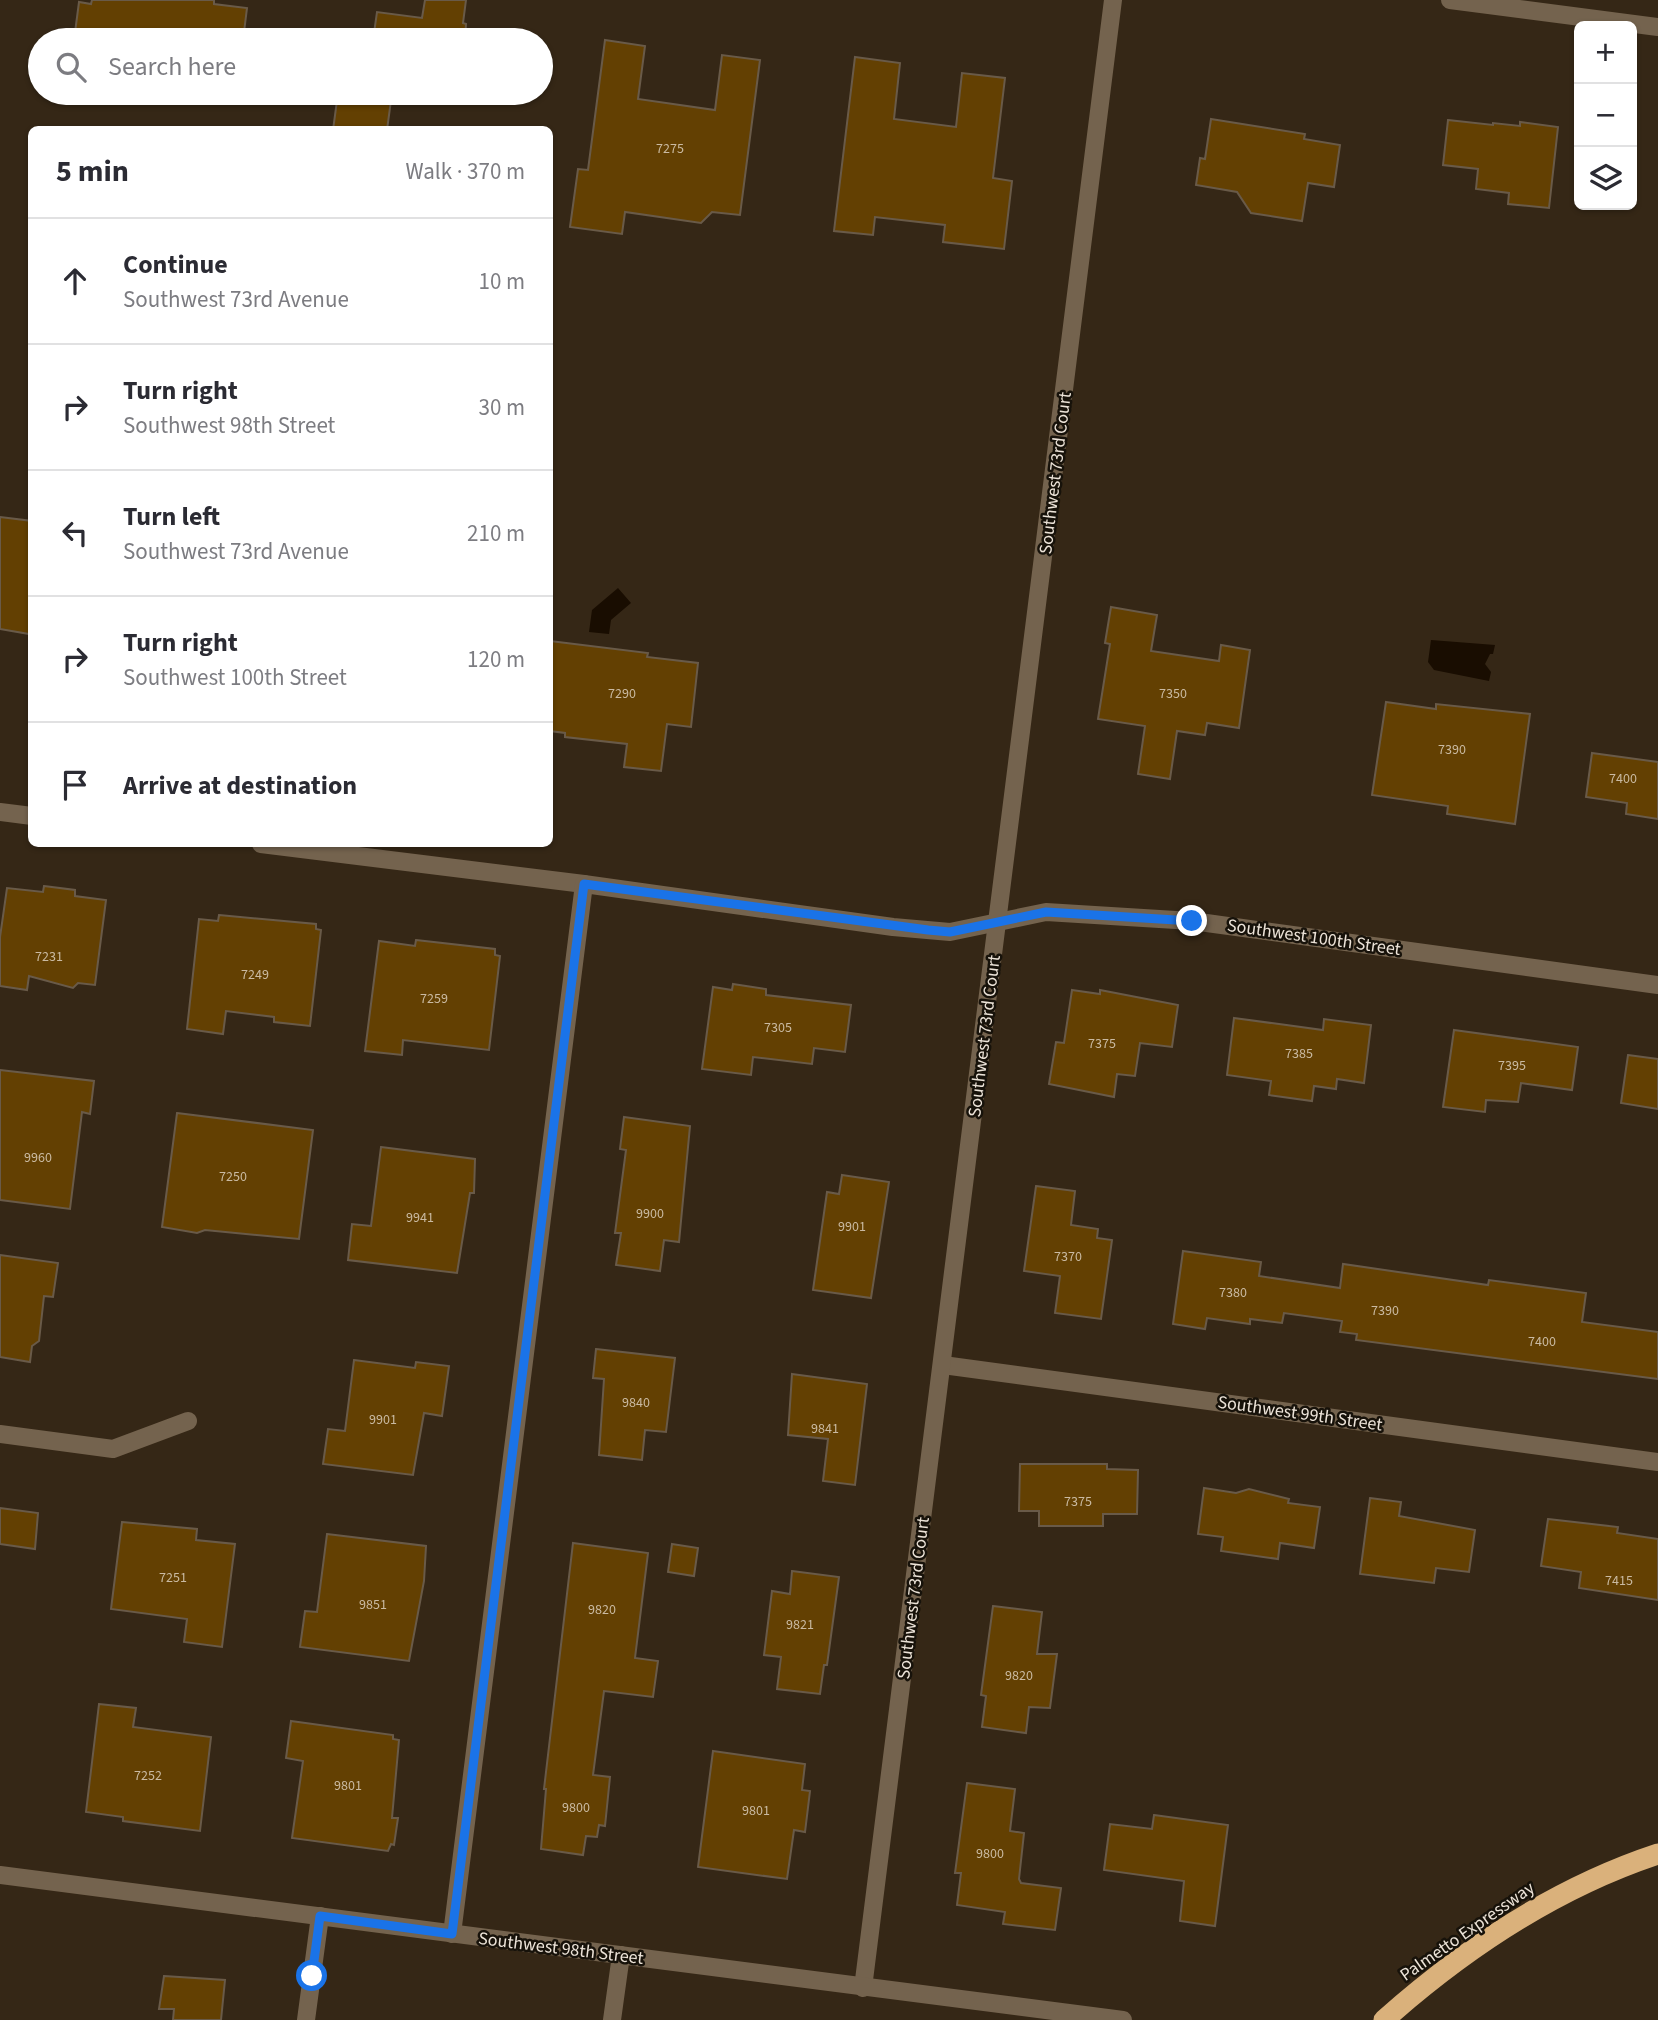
<!DOCTYPE html>
<meta charset="utf-8">
<style>
body{margin:0;font-family:"Source Sans 3",sans-serif;background:#f7f7f7;color:#2b2b33}
.controls{position:absolute;right:21px;top:21px;display:grid;overflow:hidden;border-radius:10px;box-shadow:0 2px 5px #0004}
.controls button{width:63px;height:63px;display:grid;place-items:center;padding:0;border:0;border-bottom:2px solid #e1e1e2;background:#fff;color:#2b2b33;font:35px sans-serif}
.stop{position:absolute;width:21px;height:21px;margin:-16px;border:5px solid #1a73e8;border-radius:50%;background:#fff}
.stop.end{background:#1a73e8;border-color:#fff;box-shadow:0 2px 7px #0008}
.list{margin:0;padding:0;list-style:none}
h2{display:flex;justify-content:space-between;align-items:center;height:91px;margin:0;padding:0 28px;font-size:30px}
h2 small{font-size:23px;font-weight:400;color:#7c7c81}
.list li{display:grid;grid-template-columns:46px 1fr auto;gap:21px;align-items:center;box-sizing:border-box;height:126px;padding:0 28px;border-top:2px solid #e1e1e2}
.list b{display:block;font-size:26px;white-space:nowrap}
.list p{margin:0;font-size:23px;white-space:nowrap;color:#7c7c81}
.list em{font-size:23px;font-style:normal;color:#7c7c81}
.icon{flex:none;width:38px;height:38px;fill:none;stroke:currentColor;stroke-width:2;stroke-linecap:round;stroke-linejoin:round}
.map{position:relative;flex:none;width:1658px;height:2020px;overflow:hidden}
.search{position:absolute;background:#fff;box-shadow:0 2px 5px #0004;left:28px;top:28px;width:525px;height:77px;display:flex;align-items:center;gap:18px;box-sizing:border-box;padding:0 24px;border-radius:38px;color:#7c7c81;font-size:26px}
.panel{position:absolute;background:#fff;box-shadow:0 2px 5px #0004;left:28px;top:126px;width:525px;height:721px;border-radius:10px}
.map>svg:first-child{display:block}
.water{fill:#190d01}
.building{fill:#634002;stroke:#695a48;stroke-width:2}
.lines{fill:none;stroke-linecap:round;stroke-linejoin:round}
.minor{stroke:#74634e;stroke-width:18}
.tertiary{stroke:#74634e;stroke-width:18}
.motorway{stroke:#dab17b;stroke-width:21}
.route{stroke:#1a73e8;stroke-width:9}
.labels{text-anchor:middle;stroke-width:5;stroke-linejoin:round;paint-order:stroke}
.number-label{font-size:14px;fill:#cabaa2}
.street-label{font-size:18px;fill:#ece3d8;stroke:#17120a}
</style>
<div class="map">
<svg width="1658" height="2020" viewBox="0 0 1658 2020">
<rect width="100%" height="100%" fill="#352716"/>
<!-- water -->
<g class="water">
<polygon points="618,588 631,603 611,620 609,634 589,632 592,610"/>
<polygon points="1431,640 1495,645 1493,654 1490,654 1485,664 1491,672 1489,681 1434,670 1428,662"/>
</g>
<!-- building -->
<g class="building">
<polygon points="92,0 214,0 214,4 247,8 243,40 74,40 79,2 91,4"/>
<polygon points="425,0 466,0 463,23 466,24 465,40 373,40 377,12 422,18"/>
<polygon points="605,40 645,46 638,99 715,110 722,55 760,60 740,215 712,212 701,223 625,212 622,234 570,227 578,169 588,170"/>
<polygon points="855,57 900,63 894,119 956,127 962,73 1005,78 993,178 1012,181 1004,249 943,242 945,225 875,217 873,235 834,231"/>
<polygon points="338,93 392,93 387,130 333,130"/>
<polygon points="1211,119 1305,134 1304,139 1340,145 1334,187 1308,183 1302,221 1251,213 1237,192 1196,185 1200,158 1205,159"/>
<polygon points="1448,120 1493,125 1493,123 1520,126 1520,122 1558,127 1549,208 1508,204 1509,193 1476,189 1478,169 1443,165"/>
<polygon points="0,517 32,521 29,634 0,629"/>
<polygon points="1111,607 1157,615 1151,651 1219,661 1221,645 1250,650 1239,728 1207,723 1205,735 1177,731 1170,779 1138,774 1145,726 1098,719 1110,644 1105,643"/>
<polygon points="550,641 648,653 647,657 698,663 691,727 667,724 661,771 624,767 627,744 565,737 565,733 550,731"/>
<polygon points="1386,702 1436,709 1436,704 1530,714 1515,824 1447,814 1448,806 1372,795"/>
<polygon points="1592,753 1658,762 1658,819 1626,814 1627,803 1586,797"/>
<polygon points="44,886 75,890 75,896 106,900 95,985 78,983 73,988 29,976 27,990 0,986 0,937 7,888 43,892"/>
<polygon points="219,915 316,924 316,929 321,930 310,1026 274,1022 274,1017 226,1011 223,1034 187,1029 199,919 218,921"/>
<polygon points="416,940 495,949 495,955 500,956 489,1050 403,1040 402,1055 365,1051 379,941 415,946"/>
<polygon points="733,984 766,989 766,995 851,1005 845,1052 814,1048 812,1064 753,1057 751,1075 702,1069 713,987 732,990"/>
<polygon points="1072,990 1100,994 1100,990 1178,1005 1172,1047 1140,1043 1135,1076 1117,1074 1114,1097 1049,1084 1056,1042 1064,1043"/>
<polygon points="1234,1018 1323,1030 1324,1019 1371,1025 1364,1083 1337,1079 1336,1089 1314,1086 1312,1101 1269,1095 1271,1081 1227,1075"/>
<polygon points="1454,1030 1578,1047 1572,1090 1521,1083 1518,1102 1486,1100 1485,1112 1443,1107"/>
<polygon points="1628,1055 1658,1059 1658,1109 1621,1103"/>
<polygon points="0,1070 94,1081 90,1114 82,1112 70,1209 0,1200"/>
<polygon points="177,1113 313,1130 299,1239 205,1230 197,1233 162,1227"/>
<polygon points="624,1117 690,1126 679,1242 664,1240 660,1271 616,1265 621,1233 615,1233 626,1150 620,1149"/>
<polygon points="381,1147 475,1159 474,1193 470,1193 457,1273 348,1260 352,1224 371,1226"/>
<polygon points="842,1175 889,1182 871,1298 813,1290 827,1192 839,1194"/>
<polygon points="1036,1186 1075,1191 1071,1225 1098,1229 1097,1238 1112,1240 1101,1319 1055,1313 1060,1276 1024,1271"/>
<polygon points="1183,1251 1261,1262 1259,1276 1340,1288 1343,1264 1488,1285 1489,1280 1586,1293 1582,1322 1658,1332 1658,1379 1356,1340 1357,1334 1340,1332 1342,1321 1284,1313 1282,1323 1250,1319 1250,1324 1207,1318 1205,1329 1173,1324"/>
<polygon points="0,1255 58,1263 53,1297 44,1296 39,1341 32,1346 30,1362 0,1357"/>
<polygon points="596,1349 675,1358 666,1432 645,1430 642,1460 599,1455 604,1379 593,1378"/>
<polygon points="354,1360 415,1368 416,1362 449,1366 442,1416 424,1413 413,1475 323,1464 328,1429 345,1431"/>
<polygon points="792,1374 867,1384 855,1485 823,1481 828,1439 788,1435"/>
<polygon points="1020,1464 1107,1464 1107,1469 1138,1470 1137,1514 1103,1514 1103,1526 1039,1526 1039,1511 1019,1511"/>
<polygon points="1204,1488 1236,1493 1249,1489 1289,1499 1288,1503 1320,1507 1314,1548 1280,1543 1278,1559 1221,1551 1223,1537 1198,1534"/>
<polygon points="1370,1498 1401,1502 1399,1516 1475,1530 1469,1572 1436,1568 1434,1583 1360,1574"/>
<polygon points="0,1508 38,1513 35,1549 0,1544"/>
<polygon points="1548,1519 1618,1527 1617,1533 1658,1539 1658,1600 1579,1588 1581,1572 1541,1566"/>
<polygon points="122,1522 197,1529 196,1540 235,1544 222,1647 184,1642 187,1619 111,1609"/>
<polygon points="327,1534 426,1546 424,1581 409,1661 300,1647 305,1611 317,1612"/>
<polygon points="573,1543 648,1553 635,1658 658,1661 653,1697 604,1691 593,1775 610,1777 605,1826 599,1825 597,1837 586,1836 583,1855 541,1849 546,1789 544,1789"/>
<polygon points="672,1544 698,1548 694,1576 668,1572"/>
<polygon points="792,1571 839,1577 827,1665 824,1665 820,1694 777,1689 781,1657 764,1655 772,1591 790,1594"/>
<polygon points="993,1606 1042,1612 1037,1654 1057,1654 1050,1708 1029,1707 1026,1733 982,1727 986,1696 981,1695"/>
<polygon points="99,1704 136,1708 133,1727 211,1737 200,1831 123,1821 123,1817 86,1812"/>
<polygon points="291,1721 393,1735 393,1739 399,1740 392,1818 398,1818 394,1845 391,1844 388,1851 292,1838 303,1761 286,1758"/>
<polygon points="713,1751 805,1764 802,1790 810,1791 805,1832 794,1830 787,1879 698,1867"/>
<polygon points="967,1783 1015,1789 1010,1831 1024,1833 1019,1879 1021,1883 1061,1888 1055,1930 1003,1924 1005,1912 957,1905 961,1873 955,1873"/>
<polygon points="1154,1815 1228,1825 1215,1926 1180,1921 1184,1881 1104,1870 1110,1824 1152,1829"/>
<polygon points="164,1976 225,1980 221,2020 173,2020 174,2009 159,2009"/>
</g>
<g class="lines">
<!-- minor -->
<g class="minor">
<polyline points="1450,0 1658,27"/>
<polyline points="0,812 32,816"/>
<polyline points="261,844 584,884 893,927 950,932 1046,912 1192,921 1658,985"/>
<polyline points="943,1365 1658,1462"/>
<polyline points="0,1434 113,1449 188,1421"/>
<polyline points="452,1934 584,884"/>
<polyline points="863,1988 1113,0"/>
<polyline points="306,2020 320,1916"/>
<polyline points="612,2020 621,1955"/>
</g>
<!-- tertiary -->
<polyline class="tertiary" points="0,1875 1123,2020"/>
<!-- motorway -->
<path class="motorway" d="M1384,2020C1465,1948 1555,1888 1658,1854"/>
</g>
<g class="lines">
<!-- route -->
<polyline class="route" points="312,1976 320,1916 452,1934 584,884 928,930 950,932 1046,912 1192,921"/>
</g>
<g class="labels">
<!-- number labels -->
<g class="number-label">
<text x="670" y="153">7275</text>
<text x="622" y="698">7290</text>
<text x="1173" y="698">7350</text>
<text x="1452" y="754">7390</text>
<text x="1623" y="783">7400</text>
<text x="49" y="961">7231</text>
<text x="255" y="979">7249</text>
<text x="434" y="1003">7259</text>
<text x="778" y="1032">7305</text>
<text x="1102" y="1048">7375</text>
<text x="1299" y="1058">7385</text>
<text x="1512" y="1070">7395</text>
<text x="38" y="1162">9960</text>
<text x="233" y="1181">7250</text>
<text x="650" y="1218">9900</text>
<text x="420" y="1222">9941</text>
<text x="852" y="1231">9901</text>
<text x="1068" y="1261">7370</text>
<text x="1233" y="1297">7380</text>
<text x="1385" y="1315">7390</text>
<text x="1542" y="1346">7400</text>
<text x="636" y="1407">9840</text>
<text x="383" y="1424">9901</text>
<text x="825" y="1433">9841</text>
<text x="1078" y="1506">7375</text>
<text x="173" y="1582">7251</text>
<text x="1619" y="1585">7415</text>
<text x="373" y="1609">9851</text>
<text x="602" y="1614">9820</text>
<text x="800" y="1629">9821</text>
<text x="1019" y="1680">9820</text>
<text x="148" y="1780">7252</text>
<text x="348" y="1790">9801</text>
<text x="576" y="1812">9800</text>
<text x="756" y="1815">9801</text>
<text x="990" y="1858">9800</text>
</g>
<!-- street labels -->
<g class="street-label">
<text transform="translate(1055 473) rotate(-83)" y="6">Southwest 73rd Court</text>
<text transform="translate(1314 937) rotate(8)" y="6">Southwest 100th Street</text>
<text transform="translate(984 1036) rotate(-83)" y="6">Southwest 73rd Court</text>
<text transform="translate(1300 1413) rotate(8)" y="6">Southwest 99th Street</text>
<text transform="translate(913 1598) rotate(-83)" y="6">Southwest 73rd Court</text>
<text transform="translate(1467 1931) rotate(-35)" y="6">Palmetto Expressway</text>
<text transform="translate(561 1948) rotate(7)" y="6">Southwest 98th Street</text>
</g>
</g>
</svg>
<div class="controls">
<button>+</button>
<button>−</button>
<button><svg class="icon" aria-label="layers" viewBox="0 0 24 24"><path d="M12 4l9 5-9 5-9-5zM3 14l9 5 9-5"/></svg></button>
</div>
<div class="stop" style="left:312px;top:1976px"></div>
<div class="stop end" style="left:1192px;top:921px"></div>
<div class="search"><svg class="icon" aria-label="search" viewBox="0 0 24 24"><circle cx="10" cy="10" r="6"/><path d="M15 15l6 6"/></svg>Search here</div>
<section class="panel">
<h2>5 min<small>Walk · 370 m</small></h2>
<ul class="list">
<li><svg class="icon" aria-label="ahead" viewBox="0 0 24 24"><path d="M12 20V5M6 11l6-6 6 6"/></svg><div><b>Continue</b><p>Southwest 73rd Avenue</p></div><em>10 m</em></li>
<li><svg class="icon" aria-label="right" viewBox="0 0 24 24"><path d="M7 20v-9h11M14 6l5 5-5 5"/></svg><div><b>Turn right</b><p>Southwest 98th Street</p></div><em>30 m</em></li>
<li><svg class="icon" aria-label="left" viewBox="0 0 24 24"><path d="M17 20v-9H6M10 6l-5 5 5 5"/></svg><div><b>Turn left</b><p>Southwest 73rd Avenue</p></div><em>210 m</em></li>
<li><svg class="icon" aria-label="right" viewBox="0 0 24 24"><path d="M7 20v-9h11M14 6l5 5-5 5"/></svg><div><b>Turn right</b><p>Southwest 100th Street</p></div><em>120 m</em></li>
<li><svg class="icon" aria-label="arrive" viewBox="0 0 24 24"><path d="M6 21V4h12l-3 4 3 4H6"/></svg><div><b>Arrive at destination</b></div></li>
</ul>
</section>
</div>
